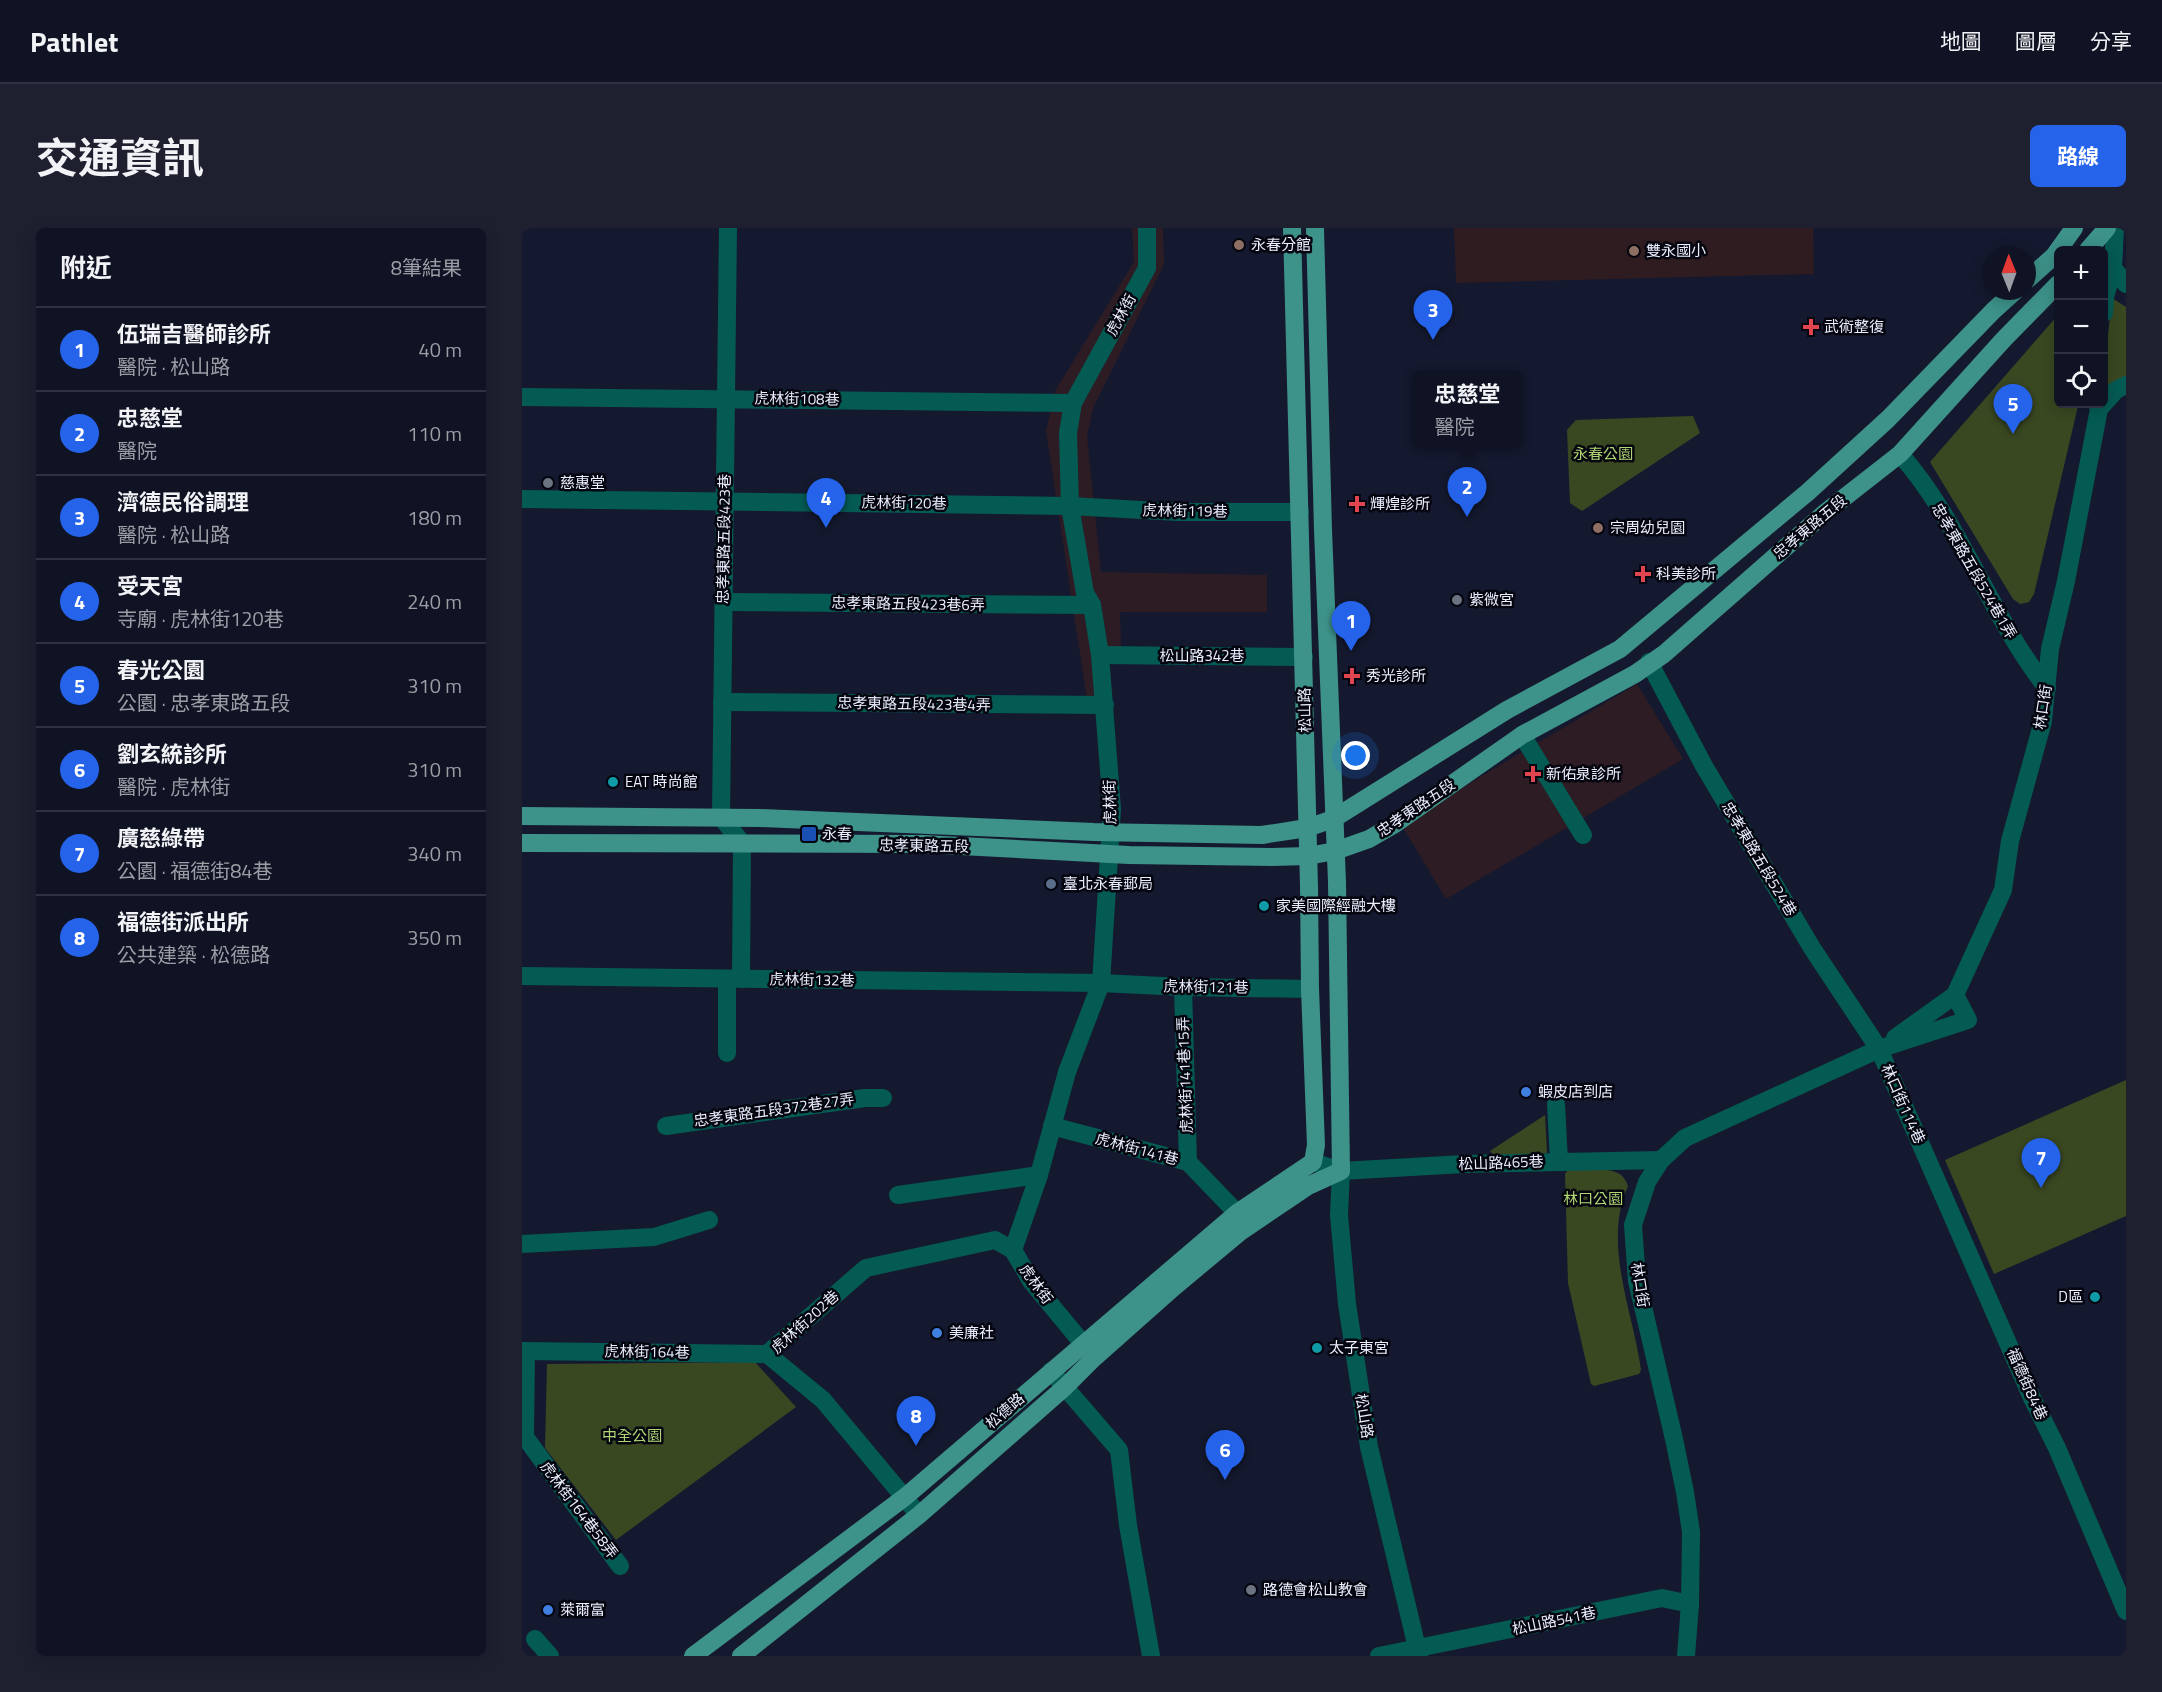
<!DOCTYPE html>
<html lang="zh-TW">
<meta charset="utf-8">
<style>
body{margin:0;font-family:"Titillium Web","Noto Sans TC",sans-serif;background:#1e2030;color:#f1f3f6}
.controls{position:absolute;right:18px;top:18px;display:grid;overflow:hidden;border-radius:9px;box-shadow:0 3px 15px #0003}
.controls button{width:54px;height:54px;display:grid;place-items:center;padding:0;border:0;border-bottom:2px solid #303241;background:#101323;color:#f1f3f6;font:30px sans-serif}
.compass{position:absolute;left:1460px;top:18px;width:54px;height:54px;border-radius:50%;background:#101323;box-shadow:0 3px 15px #0003;rotate:359deg}
.you{position:absolute;left:834px;top:528px;width:21px;height:21px;margin:-15px;border:4px solid #fff;border-radius:50%;background:#1a73e8;box-shadow:0 0 0 9px #1a73e833}
.badge{display:grid;place-items:center;width:39px;height:39px;border-radius:50%;background:#2563eb;color:#fff;font-size:20px;font-weight:700}
.pin{position:absolute;translate:-50% -50px;filter:drop-shadow(0 2px 3px #0008)}
.pin::after{content:'';position:absolute;top:32px;width:21px;height:18px;background:inherit;clip-path:polygon(0 0,100% 0,50% 100%)}
.popup{position:absolute;left:890px;top:142px;width:111px;height:78px;box-sizing:border-box;display:grid;place-content:center;border-radius:9px;background:#101323;filter:drop-shadow(0 2px 4px #0005);font-size:20px;white-space:nowrap;color:#9c9ea6}
.popup b{font-size:22px;color:#f1f3f6}
.popup::after{content:'';position:absolute;left:50%;top:100%;margin-left:-12px;border:12px solid transparent;border-top-color:#101323}
.list{margin:0;padding:0;list-style:none}
h2{display:flex;justify-content:space-between;align-items:center;height:78px;margin:0;padding:0 24px;font-size:26px}
h2 small{font-size:20px;font-weight:400;color:#9c9ea6}
.list li{display:grid;grid-template-columns:39px 1fr auto;gap:18px;align-items:center;box-sizing:border-box;height:84px;padding:0 24px;border-top:2px solid #303241}
.list b{display:block;font-size:22px;white-space:nowrap}
.list p{margin:0;font-size:20px;white-space:nowrap;color:#9c9ea6}
.list em{font-size:20px;font-style:normal;color:#9c9ea6}
.icon{flex:none;width:33px;height:33px;fill:none;stroke:currentColor;stroke-width:2;stroke-linecap:round;stroke-linejoin:round}
.map{position:relative;flex:none;width:1604px;height:1428px;overflow:hidden;border-radius:9px}
header{display:flex;align-items:center;gap:36px;box-sizing:border-box;height:84px;padding:0 30px;background:#101323;border-bottom:2px solid #303241}
header strong{font-size:28px}
nav{display:flex;gap:33px;margin-inline-start:auto;font-size:21px}
.intro{display:flex;align-items:center;justify-content:space-between;box-sizing:border-box;height:144px;padding:0 36px}
h1{margin:0;font-size:42px}
.button{padding:15px 27px;border-radius:9px;background:#2563eb;color:#fff;font-size:21px;font-weight:700}
main{display:flex;gap:36px;padding:0 36px}
aside{flex:1;background:#101323;border-radius:9px;box-shadow:0 3px 15px #0003}
.map>svg:first-child{display:block}
.commercial{fill:#2d1c23}
.education{fill:#2e1c21}
.green{fill:#3a4821}
.lines{fill:none;stroke-linecap:round;stroke-linejoin:round}
.minor{stroke:#045b54;stroke-width:18}
.major{stroke:#3d9289;stroke-width:18}
.education-dot{fill:#8d6e63;stroke:#04050e;stroke-width:2}
.health-dot{fill:#e0444e;stroke:#04050e;stroke-width:2}
.worship-dot{fill:#6b7280;stroke:#04050e;stroke-width:2}
.culture-dot{fill:#0f9aa8;stroke:#04050e;stroke-width:2}
.transit-dot{fill:#1a4fb4;stroke:#04050e;stroke-width:2}
.service-dot{fill:#5c6f8a;stroke:#04050e;stroke-width:2}
.shop-dot{fill:#3f7fe0;stroke:#04050e;stroke-width:2}
.labels{text-anchor:middle;stroke-width:5;stroke-linejoin:round;paint-order:stroke}
.poi-label{font-size:15px;fill:#eaeefe;stroke:#04050e;text-anchor:start}
.street-label{font-size:15px;fill:#eaeefe;stroke:#04050e}
.park-label{font-size:15px;fill:#b0d673;stroke:#04050e}
</style>
<header>
<strong>Pathlet</strong>
<nav><a>地圖</a><a>圖層</a><a>分享</a></nav>
</header>
<div class="intro"><h1>交通資訊</h1><a class="button">路線</a></div>
<main>
<aside>
<h2>附近<small>8筆結果</small></h2>
<ul class="list">
<li><span class="badge">1</span><div><b>伍瑞吉醫師診所</b><p>醫院 · 松山路</p></div><em>40 m</em></li>
<li><span class="badge">2</span><div><b>忠慈堂</b><p>醫院</p></div><em>110 m</em></li>
<li><span class="badge">3</span><div><b>濟德民俗調理</b><p>醫院 · 松山路</p></div><em>180 m</em></li>
<li><span class="badge">4</span><div><b>受天宮</b><p>寺廟 · 虎林街120巷</p></div><em>240 m</em></li>
<li><span class="badge">5</span><div><b>春光公園</b><p>公園 · 忠孝東路五段</p></div><em>310 m</em></li>
<li><span class="badge">6</span><div><b>劉玄統診所</b><p>醫院 · 虎林街</p></div><em>310 m</em></li>
<li><span class="badge">7</span><div><b>廣慈綠帶</b><p>公園 · 福德街84巷</p></div><em>340 m</em></li>
<li><span class="badge">8</span><div><b>福德街派出所</b><p>公共建築 · 松德路</p></div><em>350 m</em></li>
</ul>
</aside>
<div class="map">
<svg width="1604" height="1428" viewBox="0 0 1604 1428">
<rect width="100%" height="100%" fill="#15192f"/>
<!-- commercial -->
<g class="commercial">
<polygon points="610,0 641,0 642,36 571,180 565,209 579,344 745,347 745,384 598,384 599,420 582,421 591,466 565,471 524,203 533,163 612,34"/>
<polygon points="1115,456 1161,531 924,671 879,596"/>
</g>
<!-- education -->
<polygon class="education" points="932,0 1291,0 1292,46 934,55"/>
<!-- green -->
<g class="green">
<polygon points="1590,70 1604,79 1604,149 1582,164 1582,144"/>
<polygon points="1536,87 1536,176 1556,176 1556,178 1512,366 1507,374 1498,376 1491,371 1408,234"/>
<polygon points="1171,188 1178,205 1060,283 1048,275 1045,202 1054,192"/>
<polygon points="1604,852 1604,988 1472,1046 1423,932"/>
<polygon points="1023,887 1025,925 973,929 968,923"/>
<path d="M1078,941C1091,943 1101,943 1106,958C1080,1015 1111,1083 1119,1142L1117,1146L1072,1158L1069,1156L1046,1055L1043,946L1046,942Z"/>
<polygon points="233,1134 274,1179 94,1312 23,1220 25,1136"/>
</g>
<g class="lines">
<!-- minor -->
<g class="minor">
<polyline points="206,0 199,589 220,615 219,751"/>
<polyline points="1593,0 1591,40 1604,56"/>
<polyline points="1582,85 1583,69 1591,40"/>
<polyline points="0,169 551,175"/>
<polyline points="1577,181 1594,162 1604,157"/>
<path d="M1378,226C1439,295 1468,388 1525,460"/>
<polyline points="0,271 548,278 656,284 778,284"/>
<polyline points="202,374 570,377"/>
<polyline points="578,427 782,429"/>
<polyline points="1127,434 1182,538 1290,720 1357,821 1510,1170 1535,1220 1604,1383"/>
<polyline points="200,474 583,477"/>
<polyline points="1000,507 1061,607"/>
<polyline points="0,748 579,755 661,759 788,761"/>
<polyline points="661,759 666,934"/>
<polyline points="1373,810 1433,767 1481,662 1488,613 1521,493 1528,421 1544,353 1577,181 1575,176"/>
<polyline points="205,825 205,751"/>
<polyline points="1034,876 1037,933"/>
<polyline points="144,898 343,870 361,870"/>
<polyline points="530,898 666,934 715,985"/>
<polyline points="791,934 819,943 942,936 1139,932"/>
<polyline points="819,943 817,987 825,1076 847,1219 897,1428"/>
<polyline points="376,967 517,947"/>
<polyline points="0,1016 132,1009 187,992"/>
<polyline points="0,1123 245,1126"/>
<polyline points="4,1123 3,1209 98,1338"/>
<polyline points="245,1126 344,1040 473,1012 491,1022"/>
<polyline points="245,1126 301,1172 397,1287"/>
<polyline points="572,1129 509,1053 491,1022 517,947 545,844 579,755 590,581 578,427 570,377 563,365 548,278 546,205 551,175 625,40 625,0"/>
<polyline points="529,1143 597,1222 606,1297 629,1428"/>
<polyline points="13,1411 28,1428"/>
<polyline points="857,1428 1140,1370 1168,1376"/>
<polyline points="1164,1428 1168,1376 1169,1304 1163,1264 1152,1211 1115,1053 1111,997 1125,954 1139,932 1163,910 1357,821 1446,792 1433,767"/>
</g>
<!-- major -->
<g class="major">
<polyline points="1566,22 1585,0"/>
<polyline points="1505,52 1532,28 1552,0"/>
<polyline points="0,588 238,590 572,604 740,607 785,600 811,591 985,482 1098,421 1286,264 1366,191 1472,82 1493,63"/>
<polyline points="0,615 401,616 607,627 750,629 786,628 813,623 847,611 873,596 1000,507 1113,446 1142,426 1305,283 1378,226 1482,111 1536,56"/>
<polyline points="171,1428 383,1269 715,985 791,934 794,917 788,761 787,658 770,0"/>
<polyline points="219,1428 397,1287 543,1159 572,1130 652,1059 718,1004 786,958 819,943 815,654 801,302 793,0"/>
</g>
</g>
<!-- markers -->
<g class="education-dot">
<circle cx="717" cy="17" r="6"/>
<circle cx="1112" cy="23" r="6"/>
<circle cx="1076" cy="300" r="6"/>
</g>
<g class="health-dot">
<path d="M1286 90h6v6h6v6h-6v6h-6v-6h-6v-6h6z"/>
<path d="M832 267h6v6h6v6h-6v6h-6v-6h-6v-6h6z"/>
<path d="M1118 337h6v6h6v6h-6v6h-6v-6h-6v-6h6z"/>
<path d="M827 439h6v6h6v6h-6v6h-6v-6h-6v-6h6z"/>
<path d="M1008 537h6v6h6v6h-6v6h-6v-6h-6v-6h6z"/>
</g>
<g class="worship-dot">
<circle cx="26" cy="255" r="6"/>
<circle cx="935" cy="372" r="6"/>
<circle cx="729" cy="1362" r="6"/>
</g>
<g class="culture-dot">
<circle cx="91" cy="554" r="6"/>
<circle cx="742" cy="678" r="6"/>
<circle cx="1573" cy="1069" r="6"/>
<circle cx="795" cy="1120" r="6"/>
</g>
<rect class="transit-dot" x="279" y="598" width="16" height="16" rx="3"/>
<circle class="service-dot" cx="529" cy="656" r="6"/>
<g class="shop-dot">
<circle cx="1004" cy="864" r="6"/>
<circle cx="415" cy="1105" r="6"/>
<circle cx="26" cy="1382" r="6"/>
</g>
<g class="labels">
<!-- poi labels -->
<g class="poi-label">
<text x="729" y="22">永春分館</text>
<text x="1124" y="28">雙永國小</text>
<text x="1302" y="104">武術整復</text>
<text x="38" y="260">慈惠堂</text>
<text x="848" y="281">輝煌診所</text>
<text x="1088" y="305">宗周幼兒園</text>
<text x="1134" y="351">科美診所</text>
<text x="947" y="377">紫微宮</text>
<text x="844" y="453">秀光診所</text>
<text x="1024" y="551">新佑泉診所</text>
<text x="103" y="559">EAT 時尚館</text>
<text x="300" y="611">永春</text>
<text x="541" y="661">臺北永春郵局</text>
<text x="754" y="683">家美國際經融大樓</text>
<text x="1016" y="869">蝦皮店到店</text>
<text x="1561" y="1074" text-anchor="end">D區</text>
<text x="427" y="1110">美廉社</text>
<text x="807" y="1125">太子東宮</text>
<text x="741" y="1367">路德會松山教會</text>
<text x="38" y="1387">萊爾富</text>
</g>
<!-- street labels -->
<g class="street-label">
<text transform="translate(599 87) rotate(-61)" y="5">虎林街</text>
<text transform="translate(275 171) rotate(1)" y="5">虎林街108巷</text>
<text transform="translate(382 275) rotate(1)" y="5">虎林街120巷</text>
<text transform="translate(663 283) rotate(1)" y="5">虎林街119巷</text>
<text transform="translate(1288 299) rotate(-40)" y="5">忠孝東路五段</text>
<text transform="translate(202 311) rotate(-89)" y="5">忠孝東路五段423巷</text>
<text transform="translate(1452 343) rotate(60)" y="5">忠孝東路五段524巷1弄</text>
<text transform="translate(386 376) rotate(1)" y="5">忠孝東路五段423巷6弄</text>
<text x="680" y="433">松山路342巷</text>
<text transform="translate(392 476) rotate(1)" y="5">忠孝東路五段423巷4弄</text>
<text transform="translate(1521 479) rotate(-81)" y="5">林口街</text>
<text transform="translate(783 482) rotate(-91)" y="5">松山路</text>
<text transform="translate(588 574) rotate(-91)" y="5">虎林街</text>
<text transform="translate(894 580) rotate(-34)" y="5">忠孝東路五段</text>
<text transform="translate(402 618) rotate(1)" y="5">忠孝東路五段</text>
<text transform="translate(1237 631) rotate(59)" y="5">忠孝東路五段524巷</text>
<text transform="translate(290 752) rotate(1)" y="5">虎林街132巷</text>
<text transform="translate(684 759) rotate(1)" y="5">虎林街121巷</text>
<text transform="translate(663 847) rotate(-92)" y="5">虎林街141巷15弄</text>
<text transform="translate(1381 876) rotate(66)" y="5">林口街114巷</text>
<text transform="translate(252 882) rotate(-8)" y="5">忠孝東路五段372巷27弄</text>
<text transform="translate(615 921) rotate(15)" y="5">虎林街141巷</text>
<text transform="translate(979 935) rotate(-2)" y="5">松山路465巷</text>
<text transform="translate(514 1056) rotate(54)" y="5">虎林街</text>
<text transform="translate(1118 1057) rotate(81)" y="5">林口街</text>
<text transform="translate(283 1094) rotate(-42)" y="5">虎林街202巷</text>
<text transform="translate(125 1124) rotate(1)" y="5">虎林街164巷</text>
<text transform="translate(1505 1156) rotate(66)" y="5">福德街84巷</text>
<text transform="translate(483 1183) rotate(-41)" y="5">松德路</text>
<text transform="translate(842 1188) rotate(81)" y="5">松山路</text>
<text transform="translate(57 1282) rotate(53)" y="5">虎林街164巷58弄</text>
<text transform="translate(1032 1393) rotate(-12)" y="5">松山路541巷</text>
</g>
<!-- park labels -->
<g class="park-label">
<text x="1081" y="231">永春公園</text>
<text x="1071" y="976">林口公園</text>
<text x="110" y="1213">中全公園</text>
</g>
</g>
</svg>
<div class="controls">
<button>+</button>
<button>−</button>
<button><svg class="icon" aria-label="locate" viewBox="0 0 24 24"><circle cx="12" cy="12" r="6"/><path d="M12 2v4M12 18v4M2 12h4M18 12h4"/></svg></button>
</div>
<svg class="compass" viewBox="-18 -18 36 36"><path d="M0-13l5 13h-10z" fill="#e53935"/><path d="M0 13l5-13h-10z" fill="#9c9ea6"/></svg>
<div class="you"></div>
<div class="pin badge" style="left:829px;top:423px">1</div>
<div class="pin badge" style="left:945px;top:289px">2</div>
<div class="popup"><b>忠慈堂</b>醫院</div>
<div class="pin badge" style="left:911px;top:112px">3</div>
<div class="pin badge" style="left:304px;top:300px">4</div>
<div class="pin badge" style="left:1491px;top:206px">5</div>
<div class="pin badge" style="left:703px;top:1252px">6</div>
<div class="pin badge" style="left:1519px;top:960px">7</div>
<div class="pin badge" style="left:394px;top:1218px">8</div>
</div>
</main>
